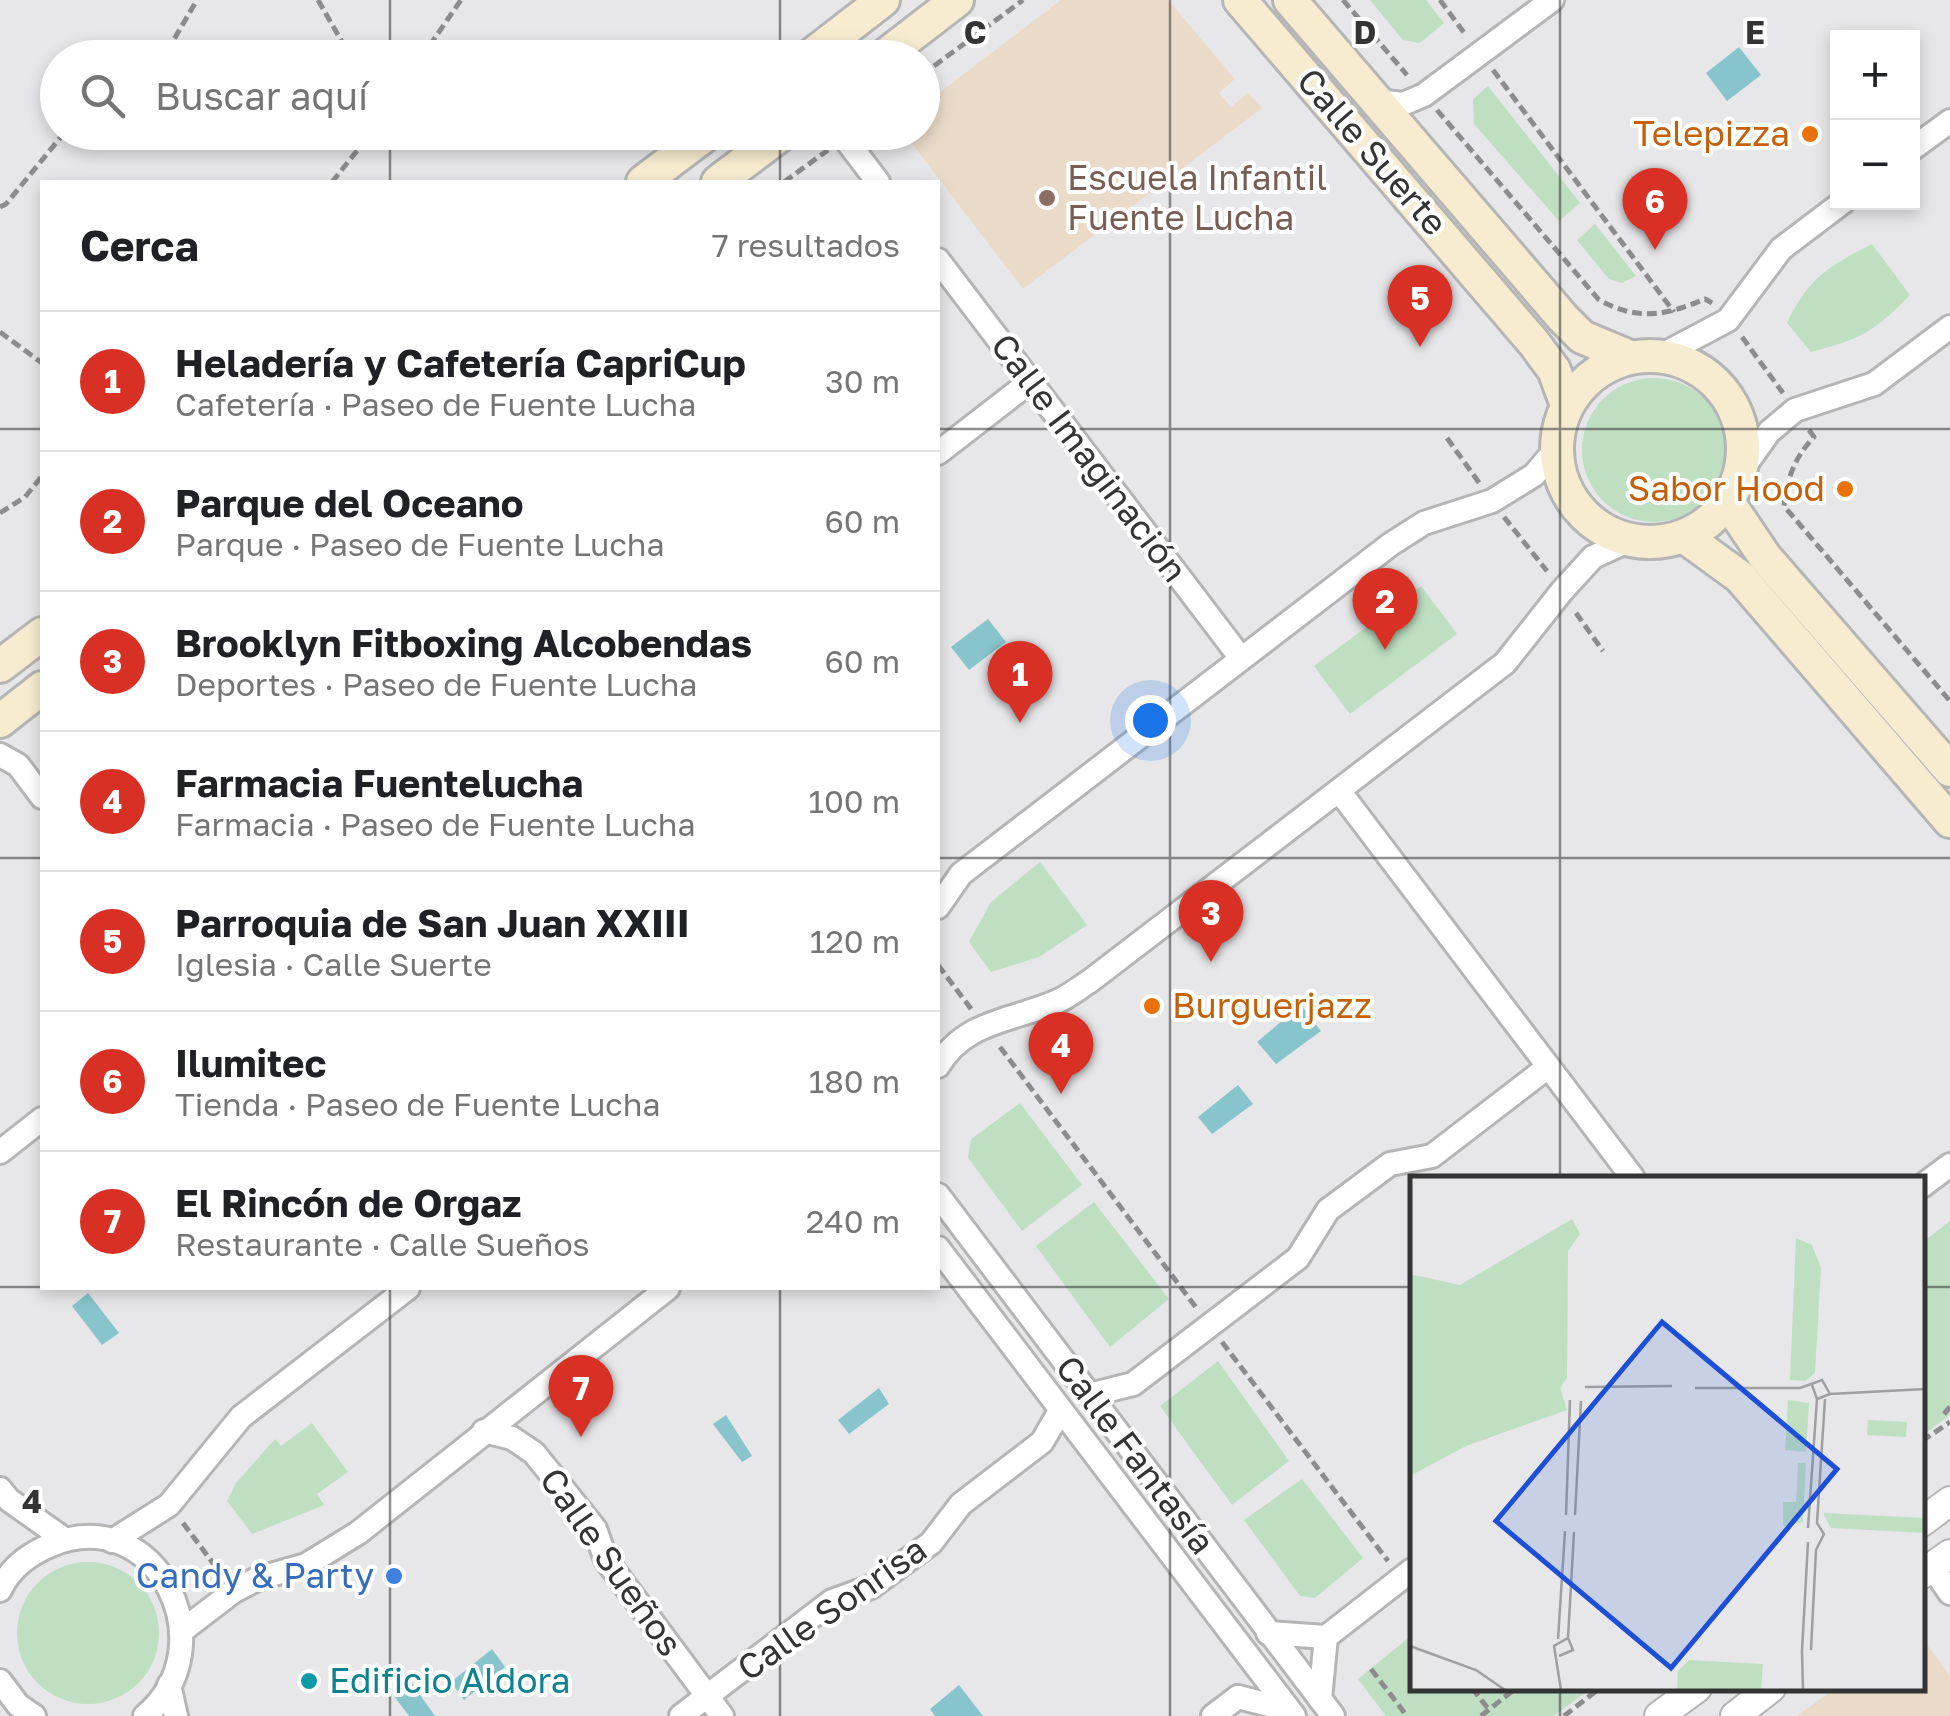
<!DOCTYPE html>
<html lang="es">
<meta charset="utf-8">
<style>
body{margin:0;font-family:"Golos Text",sans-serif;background:#f2f2f2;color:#202124}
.controls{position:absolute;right:30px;top:30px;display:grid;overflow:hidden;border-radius:0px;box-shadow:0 5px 15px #0003}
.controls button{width:90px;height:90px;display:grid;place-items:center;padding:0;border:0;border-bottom:2px solid #e0e0e0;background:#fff;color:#202124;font:50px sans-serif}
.you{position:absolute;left:1150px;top:720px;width:35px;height:35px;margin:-25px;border:8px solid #fff;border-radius:50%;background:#1a73e8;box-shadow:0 0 0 15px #1a73e833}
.badge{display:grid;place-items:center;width:65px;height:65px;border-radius:50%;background:#d93025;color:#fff;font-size:32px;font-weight:700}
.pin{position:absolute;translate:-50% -82px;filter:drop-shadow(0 2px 5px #0008)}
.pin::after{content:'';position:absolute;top:52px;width:35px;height:30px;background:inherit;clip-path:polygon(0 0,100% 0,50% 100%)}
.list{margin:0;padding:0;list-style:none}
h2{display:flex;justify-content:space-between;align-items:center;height:130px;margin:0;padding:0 40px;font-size:42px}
h2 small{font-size:32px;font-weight:400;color:#757577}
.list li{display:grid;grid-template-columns:65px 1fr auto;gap:30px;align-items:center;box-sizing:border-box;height:140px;padding:0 40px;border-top:2px solid #e0e0e0}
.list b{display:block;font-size:38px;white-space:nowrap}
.list p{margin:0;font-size:32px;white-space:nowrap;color:#757577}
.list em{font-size:32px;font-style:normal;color:#757577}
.icon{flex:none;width:55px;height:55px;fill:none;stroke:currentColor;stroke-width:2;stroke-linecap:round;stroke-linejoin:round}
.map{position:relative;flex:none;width:1950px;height:1716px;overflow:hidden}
.search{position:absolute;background:#fff;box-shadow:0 5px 15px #0003;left:40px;top:40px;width:900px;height:110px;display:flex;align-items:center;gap:25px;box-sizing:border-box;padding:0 35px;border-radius:55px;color:#757577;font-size:38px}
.panel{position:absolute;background:#fff;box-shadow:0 5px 15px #0003;left:40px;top:180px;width:900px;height:1110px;border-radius:0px}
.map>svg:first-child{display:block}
.education{fill:#eadbc9}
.green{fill:#bedfc2}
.water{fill:#88c4cc}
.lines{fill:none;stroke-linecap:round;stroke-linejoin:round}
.minor-casing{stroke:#b5b5b6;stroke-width:28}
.tertiary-casing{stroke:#b5b5b6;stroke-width:32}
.secondary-casing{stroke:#b5b5b6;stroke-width:38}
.path{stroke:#8c8c8d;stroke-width:5;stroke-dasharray:10 5;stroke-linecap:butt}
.minor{stroke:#fff;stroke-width:22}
.tertiary{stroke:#fff;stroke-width:28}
.secondary{stroke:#f7ecd0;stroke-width:32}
.grid{fill:none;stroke:#343434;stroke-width:2.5;stroke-opacity:0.55}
.food-dot{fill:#e8710a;stroke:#fff;stroke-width:4}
.education-dot{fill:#8d6e63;stroke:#fff;stroke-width:4}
.shop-dot{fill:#3f7fe0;stroke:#fff;stroke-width:4}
.culture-dot{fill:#0f9aa8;stroke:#fff;stroke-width:4}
.labels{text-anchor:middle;stroke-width:8;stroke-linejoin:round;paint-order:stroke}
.food-label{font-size:35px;fill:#c56008;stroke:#fff;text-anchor:end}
.street-label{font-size:35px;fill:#343434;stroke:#fff}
.education-label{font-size:35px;fill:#785e54;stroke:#fff;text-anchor:start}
.shop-label{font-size:35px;fill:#366cbe;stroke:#fff;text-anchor:end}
.culture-label{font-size:35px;fill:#0d838f;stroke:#fff;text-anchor:start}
.inset-road{fill:none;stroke:#9f9fa1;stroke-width:2.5}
.view{fill:#1d4ed8;fill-opacity:0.15;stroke:#1d4ed8;stroke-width:5}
.inset-edge{fill:none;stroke:#343434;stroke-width:5}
.grid-label{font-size:32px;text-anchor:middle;font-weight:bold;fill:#343434;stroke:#fff;stroke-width:8;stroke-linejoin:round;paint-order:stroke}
</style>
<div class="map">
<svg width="1950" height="1716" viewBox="0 0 1950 1716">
<rect width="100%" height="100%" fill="#e7e7e9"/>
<!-- education -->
<g class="education">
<polygon points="1061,0 1168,0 1235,79 1219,93 1231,107 1248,93 1262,108 1023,289 904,133 922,132 923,105"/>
<polygon points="1923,1639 1950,1676 1950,1716 1797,1716 1834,1689 1922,1688"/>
</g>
<!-- green -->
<g class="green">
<polygon points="1370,0 1426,0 1444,23 1420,43 1403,40"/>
<polygon points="1488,86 1580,203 1559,221 1474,124 1473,99"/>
<polygon points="1595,224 1636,276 1622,283 1609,279 1577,240"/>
<path d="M1872,244L1910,295C1874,332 1861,339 1811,352L1787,323C1808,278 1829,266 1872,244Z"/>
<circle cx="1654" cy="450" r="72"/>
<polygon points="1421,586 1457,634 1350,714 1314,666"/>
<polygon points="1040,862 1087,925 1039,957 991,972 969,942 991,902"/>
<polygon points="1020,1103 1082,1185 1022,1231 968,1158 971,1139"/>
<polygon points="1094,1202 1169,1299 1110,1347 1036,1246"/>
<polygon points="1950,1221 1950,1415 1923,1435 1923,1242"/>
<polygon points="1218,1361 1289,1461 1232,1505 1160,1406"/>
<polygon points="312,1423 348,1472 317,1494 324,1505 252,1534 227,1501 236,1483 275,1439 281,1446"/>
<polygon points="1302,1479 1363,1558 1315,1598 1300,1596 1244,1520"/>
<circle cx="88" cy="1633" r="71"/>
<polygon points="1412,1635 1412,1688 1590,1689 1554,1716 1386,1716 1358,1679"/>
</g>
<!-- water -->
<g class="water">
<polygon points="1739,47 1761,75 1727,101 1706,73"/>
<polygon points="988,619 1006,642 969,670 951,647"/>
<polygon points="1301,1005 1321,1031 1276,1064 1257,1042"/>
<polygon points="1238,1085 1253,1104 1212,1134 1198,1117"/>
<polygon points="88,1293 119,1333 102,1345 72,1306"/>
<polygon points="879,1388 889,1404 849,1434 838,1420"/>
<polygon points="726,1415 752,1456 742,1462 713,1424"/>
<polygon points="492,1649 505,1667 464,1700 451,1682"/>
<polygon points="411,1682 435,1716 409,1716 394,1696"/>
<polygon points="959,1685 983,1716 935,1716 930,1709"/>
</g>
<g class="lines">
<defs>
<g id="minor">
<polyline points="1377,101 1403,104 1424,95 1552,0"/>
<polyline points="840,132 878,182"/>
<polyline points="1912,149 1950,121"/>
<polyline points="938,260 1240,657"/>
<polyline points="1660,356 1728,320 1781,249 1843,202"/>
<polyline points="938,453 1031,381"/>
<polyline points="1742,470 1769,432 1795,410 1874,384 1950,327"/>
<polyline points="0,755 18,765 42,797"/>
<polyline points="1340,792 1633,1178"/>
<polyline points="938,907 961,874 1391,544 1424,523 1492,501 1534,475 1557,448"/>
<path d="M938,1066C965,1021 1011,1021 1056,1002C1068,997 1079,988 1090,981L1505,663L1562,591L1593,557L1630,540"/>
<polyline points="0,1152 42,1119"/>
<polyline points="1922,1186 1950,1165"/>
<polyline points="938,1195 1333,1716"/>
<polyline points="938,1248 1294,1716"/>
<polyline points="1089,1395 1133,1384 1298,1258 1328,1210 1390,1164 1432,1156 1548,1067"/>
<polyline points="484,1431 512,1438 534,1453 595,1529 606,1560 722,1716"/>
<polyline points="0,1489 9,1500 64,1539"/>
<polyline points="112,1541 169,1505 241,1417 408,1288"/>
<polyline points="1932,1567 1950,1593"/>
<path d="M0,1590C10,1568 29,1554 51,1545C156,1501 228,1646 145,1716"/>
<polyline points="183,1630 234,1591 257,1579 306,1565 358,1533 668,1288"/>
<polyline points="1268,1633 1326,1637 1412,1570"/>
<polyline points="0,1681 18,1705 34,1716"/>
<polyline points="169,1685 176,1716"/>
<polyline points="1238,1697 1289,1710"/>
<polyline points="1320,1699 1326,1637"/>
<polyline points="681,1716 832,1601 871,1587 931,1543 961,1504 1042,1442 1060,1411"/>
<polyline points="1213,1716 1238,1697"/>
</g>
<g id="tertiary">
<polyline points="1922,1522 1950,1501"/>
<polyline points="1922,1574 1950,1554"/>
<polyline points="1659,1716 1697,1688"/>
<polyline points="1735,1716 1771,1688"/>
</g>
<g id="secondary">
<polyline points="1240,0 1534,343 1554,370 1567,405"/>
<polyline points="1290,0 1563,318 1582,337 1630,357"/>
<polyline points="808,58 883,0"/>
<polyline points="882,58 957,0"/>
<polyline points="643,182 709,132"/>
<polyline points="718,182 784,132"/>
<circle cx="1650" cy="449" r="93"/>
<polyline points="1728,502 1765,557 1950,770"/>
<polyline points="1685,537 1740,577 1950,821"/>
<polyline points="0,666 42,634"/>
<polyline points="0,721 42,688"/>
</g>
</defs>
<!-- minor casing -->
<use href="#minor" class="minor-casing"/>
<!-- tertiary casing -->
<use href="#tertiary" class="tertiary-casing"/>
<!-- secondary casing -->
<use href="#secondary" class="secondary-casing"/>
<!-- path -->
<g class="path">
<polyline points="318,0 341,40 345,58"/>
<polyline points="1343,0 1407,75"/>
<polyline points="1440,0 1465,34"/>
<polyline points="152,58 173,41 197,0"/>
<polyline points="421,58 461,0"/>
<polyline points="1493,70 1674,312"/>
<polyline points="922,75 1023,0"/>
<path d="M1437,110L1599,300C1639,321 1664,316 1705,299L1712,303"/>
<polyline points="332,182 372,132"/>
<polyline points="784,182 828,150"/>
<polyline points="0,207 6,204 65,132"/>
<polyline points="0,332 42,363"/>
<polyline points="1742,337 1783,393"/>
<path d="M1809,430L1814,437C1794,458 1787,479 1784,506L1950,701"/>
<polyline points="1447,438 1480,484"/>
<polyline points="0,513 25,497 42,476"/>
<polyline points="1504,517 1547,571"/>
<polyline points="1576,613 1603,651"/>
<polyline points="938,965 972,1010"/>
<polyline points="1000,1047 1198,1310"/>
<polyline points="1222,1342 1388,1561"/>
<polyline points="1944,1414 1950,1407"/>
<polyline points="1922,1441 1950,1422"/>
<polyline points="183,1523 221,1574"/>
<polyline points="1371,1669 1407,1716"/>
<polyline points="1472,1688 1489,1710"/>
<polyline points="1481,1716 1516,1688"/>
<polyline points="1564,1716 1600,1688"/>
</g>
<!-- minor -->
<use href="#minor" class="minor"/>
<!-- tertiary -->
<use href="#tertiary" class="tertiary"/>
<!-- secondary -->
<use href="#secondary" class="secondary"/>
</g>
<!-- grid -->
<path class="grid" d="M390,0V58M780,0V58M1170,0V1716M1560,0V1178M390,132V182M780,132V182M0,429H42M938,429H1950M0,858H42M938,858H1950M0,1287H42M938,1287H1412M1922,1287H1950M390,1288V1716M780,1288V1716M1560,1688V1716"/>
<!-- markers -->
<g class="food-dot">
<circle cx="1810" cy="134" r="10"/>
<circle cx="1845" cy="489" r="10"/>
<circle cx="1152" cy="1006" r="10"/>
</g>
<circle class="education-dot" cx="1047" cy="198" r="10"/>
<circle class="shop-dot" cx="394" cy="1576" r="10"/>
<circle class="culture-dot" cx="309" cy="1681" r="10"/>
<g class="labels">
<!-- food labels -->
<g class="food-label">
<text x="1790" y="146">Telepizza</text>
<text x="1825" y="501">Sabor Hood</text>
<text x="1172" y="1018" text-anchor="start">Burguerjazz</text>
</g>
<!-- street labels -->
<g class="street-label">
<text transform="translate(1372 152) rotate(49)" y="12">Calle Suerte</text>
<text transform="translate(1089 458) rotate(53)" y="12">Calle Imaginación</text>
<text transform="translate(1135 1455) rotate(53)" y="12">Calle Fantasía</text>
<text transform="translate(611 1562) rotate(55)" y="12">Calle Sueños</text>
<text transform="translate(832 1609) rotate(-35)" y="12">Calle Sonrisa</text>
</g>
<!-- education labels -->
<g class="education-label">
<text x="1067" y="190">Escuela Infantil<tspan x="1067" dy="40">Fuente Lucha</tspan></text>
</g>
<!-- shop labels -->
<g class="shop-label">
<text x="374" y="1588">Candy &amp; Party</text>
</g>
<!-- culture labels -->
<g class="culture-label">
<text x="329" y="1693">Edificio Aldora</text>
</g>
</g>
<!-- overview -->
<g transform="translate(1410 1176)">
<rect width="515" height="515" fill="#e7e7e9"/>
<path d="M162,43L170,58L158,75L157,202L150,212L157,234L56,270L0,300V98L50,109ZM386,62L402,69L411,92L405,197L395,205L380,204ZM378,224L399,227L396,276L375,274ZM458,244L497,246L496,261L457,259ZM388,287H396L393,346L373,350V326H386ZM413,337L515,342V357L421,352ZM279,484L353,488L351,514H267L268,495Z" fill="#bedfc2"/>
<path class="inset-road" d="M175,211L262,210M285,212H390L412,204L420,218L407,223L402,209M420,218L515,213M156,339L160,224M165,339L171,225M398,352L407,223M158,462L164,356M148,463L155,355M0,470L66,494L95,514M401,474L406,374L414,358L407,347L415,223M392,475L398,366M392,475L393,514M149,480L163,474L158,462L144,470L151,514"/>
<path class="view" d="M252,146L427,293L261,492L86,345Z"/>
<rect width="515" height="515" class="inset-edge"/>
</g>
<g class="grid-label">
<text x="975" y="44">C</text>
<text x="1365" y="44">D</text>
<text x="1755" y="44">E</text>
<text x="32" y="1513">4</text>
</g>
</svg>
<div class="controls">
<button>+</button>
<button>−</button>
</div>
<div class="you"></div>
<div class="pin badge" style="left:1020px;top:723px">1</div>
<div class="pin badge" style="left:1385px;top:650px">2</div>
<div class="pin badge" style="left:1211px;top:962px">3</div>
<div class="pin badge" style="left:1061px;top:1094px">4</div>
<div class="pin badge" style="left:1420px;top:347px">5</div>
<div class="pin badge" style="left:1655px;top:250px">6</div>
<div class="pin badge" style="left:581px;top:1437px">7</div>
<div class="search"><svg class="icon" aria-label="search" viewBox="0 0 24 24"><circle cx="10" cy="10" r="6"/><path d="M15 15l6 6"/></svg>Buscar aquí</div>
<section class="panel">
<h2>Cerca<small>7 resultados</small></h2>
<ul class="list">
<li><span class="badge">1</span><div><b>Heladería y Cafetería CapriCup</b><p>Cafetería · Paseo de Fuente Lucha</p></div><em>30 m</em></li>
<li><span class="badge">2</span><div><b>Parque del Oceano</b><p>Parque · Paseo de Fuente Lucha</p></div><em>60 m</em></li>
<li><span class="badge">3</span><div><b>Brooklyn Fitboxing Alcobendas</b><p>Deportes · Paseo de Fuente Lucha</p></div><em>60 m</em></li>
<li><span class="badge">4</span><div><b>Farmacia Fuentelucha</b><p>Farmacia · Paseo de Fuente Lucha</p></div><em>100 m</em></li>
<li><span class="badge">5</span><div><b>Parroquia de San Juan XXIII</b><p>Iglesia · Calle Suerte</p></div><em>120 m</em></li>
<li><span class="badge">6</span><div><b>Ilumitec</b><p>Tienda · Paseo de Fuente Lucha</p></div><em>180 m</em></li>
<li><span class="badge">7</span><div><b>El Rincón de Orgaz</b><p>Restaurante · Calle Sueños</p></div><em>240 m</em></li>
</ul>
</section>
</div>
